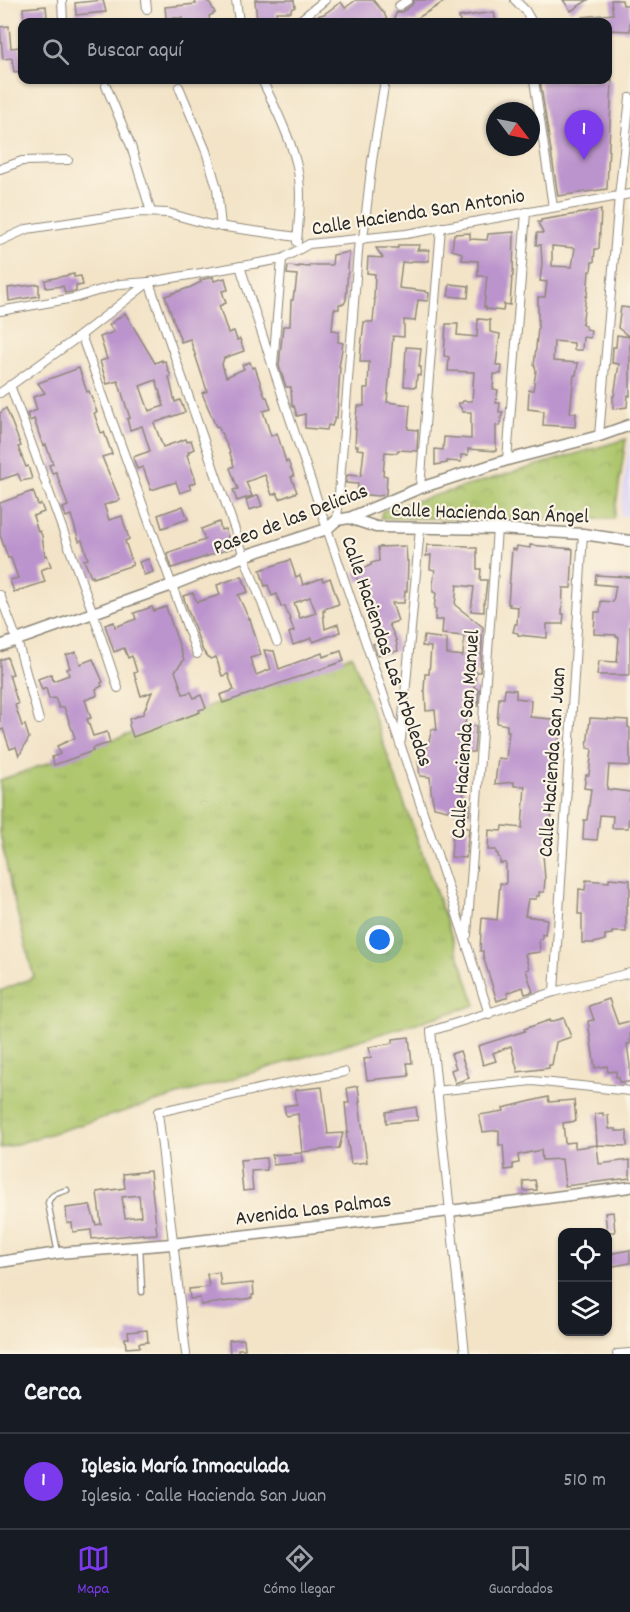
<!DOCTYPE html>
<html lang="es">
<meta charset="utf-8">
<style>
body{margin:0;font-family:Dekko,sans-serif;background:#20242c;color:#f1f3f6}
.controls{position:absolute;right:18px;bottom:18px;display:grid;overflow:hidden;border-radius:12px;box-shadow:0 2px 4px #0004}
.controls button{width:54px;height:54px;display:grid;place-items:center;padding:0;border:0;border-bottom:2px solid #363941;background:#171b24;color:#f1f3f6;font:30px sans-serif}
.compass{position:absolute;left:486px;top:102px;width:54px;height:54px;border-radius:50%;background:#171b24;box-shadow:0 2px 4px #0004;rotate:122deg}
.you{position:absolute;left:380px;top:940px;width:21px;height:21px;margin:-15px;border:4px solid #fff;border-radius:50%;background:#1a73e8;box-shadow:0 0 0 9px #1a73e833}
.badge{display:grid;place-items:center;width:39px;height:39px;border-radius:50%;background:#7c3aed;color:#fff;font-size:20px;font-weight:700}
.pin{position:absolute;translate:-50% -50px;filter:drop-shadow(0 2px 3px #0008)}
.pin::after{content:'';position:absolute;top:32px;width:21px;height:18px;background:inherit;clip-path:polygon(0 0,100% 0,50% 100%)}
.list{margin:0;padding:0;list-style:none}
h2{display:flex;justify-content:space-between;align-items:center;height:78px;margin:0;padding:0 24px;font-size:26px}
h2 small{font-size:20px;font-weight:400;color:#9ea1a6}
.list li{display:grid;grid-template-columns:39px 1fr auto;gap:18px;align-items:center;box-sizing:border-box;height:96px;padding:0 24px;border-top:2px solid #363941}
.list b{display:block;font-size:22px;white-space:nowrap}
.list p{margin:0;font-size:20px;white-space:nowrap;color:#9ea1a6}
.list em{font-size:20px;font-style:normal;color:#9ea1a6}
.icon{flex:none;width:33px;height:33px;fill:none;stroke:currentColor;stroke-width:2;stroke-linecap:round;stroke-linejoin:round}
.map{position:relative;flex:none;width:630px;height:1354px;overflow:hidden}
.search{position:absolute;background:#171b24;box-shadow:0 2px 4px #0004;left:18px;right:18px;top:18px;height:66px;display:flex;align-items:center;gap:15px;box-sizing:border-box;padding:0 21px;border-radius:12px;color:#9ea1a6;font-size:22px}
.sheet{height:174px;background:#171b24}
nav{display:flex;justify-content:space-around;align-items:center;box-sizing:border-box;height:84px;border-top:2px solid #363941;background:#171b24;font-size:16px;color:#9ea1a6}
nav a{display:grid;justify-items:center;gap:3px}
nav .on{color:#7c3aed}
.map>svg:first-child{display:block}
.built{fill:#ddd5f6}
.grass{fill:url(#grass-tufts);stroke:#6c784c;stroke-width:1.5}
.park{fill:url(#park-crowns);stroke:#6c784c;stroke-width:1.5}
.building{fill:#bc94cd;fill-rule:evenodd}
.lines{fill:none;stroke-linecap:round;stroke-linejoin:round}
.service-casing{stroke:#8f887a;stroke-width:7}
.minor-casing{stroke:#8f887a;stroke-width:10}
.tertiary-casing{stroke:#8f887a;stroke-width:13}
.service{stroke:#fff;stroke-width:4.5}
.minor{stroke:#fff;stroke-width:8}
.tertiary{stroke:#fff;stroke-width:10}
.labels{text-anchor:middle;stroke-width:4.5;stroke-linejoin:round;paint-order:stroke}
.street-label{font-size:21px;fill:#2b2b2b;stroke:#fcf5e5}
</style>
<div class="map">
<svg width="630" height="1354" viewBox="0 0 630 1354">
<defs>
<pattern id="grass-tufts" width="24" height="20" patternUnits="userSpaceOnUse" patternTransform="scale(1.5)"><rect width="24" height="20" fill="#adc66c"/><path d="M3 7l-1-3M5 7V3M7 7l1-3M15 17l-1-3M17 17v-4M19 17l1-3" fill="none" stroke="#95aa5e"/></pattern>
<pattern id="park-crowns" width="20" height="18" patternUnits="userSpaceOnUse" patternTransform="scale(1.5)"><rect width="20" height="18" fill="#adc66c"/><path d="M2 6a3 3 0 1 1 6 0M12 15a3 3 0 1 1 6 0" fill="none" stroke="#95aa5e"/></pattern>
</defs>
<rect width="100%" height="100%" fill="#fcf5e5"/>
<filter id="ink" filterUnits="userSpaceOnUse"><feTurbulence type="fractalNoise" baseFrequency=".0167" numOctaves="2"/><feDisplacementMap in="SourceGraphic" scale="12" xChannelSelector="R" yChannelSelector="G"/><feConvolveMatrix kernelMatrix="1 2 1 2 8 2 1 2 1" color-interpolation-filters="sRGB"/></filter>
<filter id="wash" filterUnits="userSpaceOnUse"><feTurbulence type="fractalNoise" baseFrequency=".008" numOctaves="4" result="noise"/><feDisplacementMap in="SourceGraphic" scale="24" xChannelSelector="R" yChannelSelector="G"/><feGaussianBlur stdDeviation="1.35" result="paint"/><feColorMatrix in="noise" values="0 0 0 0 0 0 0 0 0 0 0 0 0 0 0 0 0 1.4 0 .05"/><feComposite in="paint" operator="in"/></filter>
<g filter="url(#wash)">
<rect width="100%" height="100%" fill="#f3e4c8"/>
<!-- built -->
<polygon class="built" points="630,437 630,518 620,515"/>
<!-- grass -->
<polygon class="grass" points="352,655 476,1005 0,1149 0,991 34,977 11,889 0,833 0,780"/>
<!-- park -->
<polygon class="park" points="626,439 614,519 381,518 382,511"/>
<g id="blocks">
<!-- building -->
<g class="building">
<polygon points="103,0 106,12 76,15 75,3"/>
<polygon points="195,0 204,0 210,3 215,13 209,16 210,22 182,22 182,18 166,18 165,7 196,4"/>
<polygon points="255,0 294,0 295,7 291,9 291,12 276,12 277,19 274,20 275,22 257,22"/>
<polygon points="356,0 373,0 384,13 388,22 307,22 314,17 324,14 341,2 345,8"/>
<polygon points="414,0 447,0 416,19 418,22 392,22 397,12 402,12 412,5"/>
<polygon points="563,0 588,0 571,11"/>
<polygon points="611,0 622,0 623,5 630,5 630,31 608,30 608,22 584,22 583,17 613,14"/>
<polygon points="46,6 47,17 37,18 37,22 24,22 23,8"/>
<polygon points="494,12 496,22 460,22 459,17"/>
<polygon points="9,26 11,48 20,47 22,71 14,72 12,58 3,59 0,27"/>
<polygon points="540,80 612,80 607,189 558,196"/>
<path d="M601,210L599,249H595L594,262H592L591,271H589L587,296H586L582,325L586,326V329L591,330L590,338L583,337L582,350H574V343L554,341L553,361L578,363L576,375H574L570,413H576L575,427L543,425L544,411L528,409L529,390H533L536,371L535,366H534L538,329V297H545L547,282L540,281L542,264L541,245H536L537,233H543L538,222H541V220ZM552,246L575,248L572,267L552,266Z"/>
<polygon points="514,232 513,276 512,276 510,305 504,304 503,311 486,309 486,307 484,307 487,276 478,276 478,261 462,260 462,253 452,250 454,234 470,233 470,239 487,240 488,234"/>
<polygon points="398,245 420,245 417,250 429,250 429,261 411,261 411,263 402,262 399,288 425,291 425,292 429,293 428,301 418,300 415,321 404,320 404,337 393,336 387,402 410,405 408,429 418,430 417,451 398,450 397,453 385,452 383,475 387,476 386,494 379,496 357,494 358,484 346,483 347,475 361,476 364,450 357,449 358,446 355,446 356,429 355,429 357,408 358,408 358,406 364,406 364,388 368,388 369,362 360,362 361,348 364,322 373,322 375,299 374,299 375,274 367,273 368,257 383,258 376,248 398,248"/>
<polygon points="349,252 346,300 344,304 339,304 339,309 334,309 332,330 339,331 338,342 343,343 339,367 340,367 337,418 335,418 332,426 328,425 327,430 305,428 305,414 297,416 294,406 293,407 292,405 291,387 286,387 279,366 283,326 290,326 291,300 293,300 294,292 295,292 297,275 287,274 288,266 299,267 299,266 309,267 309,265 332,265 333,255"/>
<polygon points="74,274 74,277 81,276 83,285 76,286 76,291 65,293 63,286 46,288 45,280"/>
<polygon points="213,277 214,281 225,278 228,290 222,291 226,303 219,306 228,333 234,331 237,340 240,339 244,351 224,358 222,364 226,377 244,369 242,365 250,362 252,368 255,367 265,397 267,397 271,409 263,411 271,436 277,433 286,462 288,461 294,476 291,477 297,492 280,499 277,493 272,495 265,475 246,482 252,496 237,501 233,490 238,489 230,468 234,466 229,450 218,426 216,427 202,393 207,391 191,342 190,339 181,342 165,296 191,287 201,282 200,280"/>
<polygon points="39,284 39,296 9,301 8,288"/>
<polygon points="450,284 469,286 468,298 448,296"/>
<polygon points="621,307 630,308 630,337 618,328"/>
<path d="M125,313L155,363L162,360V362L165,361L171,377H169L175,402L180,400L185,412L154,423L163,447L186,439L187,442L191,440L194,449L188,452L189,454L187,455L196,482L189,485L191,489L180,493L176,482L151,490L143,467L137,469L133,457L150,451L142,426L130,430L127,419L130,418L128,412L118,381L107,384L100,361L107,359L100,337L114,332L109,325ZM156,380L164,406L149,411L140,386Z"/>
<polygon points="478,319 490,320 490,332 500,334 496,365 502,366 501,374 494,374 493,389 498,390 496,403 500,403 499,412 503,412 499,426 496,425 496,451 468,449 468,455 461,455 461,462 447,461 447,463 435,465 435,449 443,450 444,437 471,439 471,412 463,412 458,403 462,403 463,401 472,401 474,372 448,371 449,357 444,356 446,324 458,324 457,335 477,337"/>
<polygon points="617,335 630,337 630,396 628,395 627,407 613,409 613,396 614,396 619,364 612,363 613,347 616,347"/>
<polygon points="406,347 421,348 419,367 421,367 420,376 417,375 416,387 404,386"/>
<polygon points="79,368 87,392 89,391 97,412 94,413 101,433 104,432 112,454 102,457 120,500 104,505 109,520 122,516 129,539 125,541 133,565 93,578 93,576 91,577 84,560 88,559 82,540 79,541 71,515 66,517 63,508 68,506 56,472 52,473 49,465 53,464 46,445 43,446 34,419 30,421 27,414 37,410 33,397 45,393 38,383"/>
<polygon points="6,408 21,446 18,447 26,467 28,466 32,479 21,481 18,474 0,480 0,413"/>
<polygon points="33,491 38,505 41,504 44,512 33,516 38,532 40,531 42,536 45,556 47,555 51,566 41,570 45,582 14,592 10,580 18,578 11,558 8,558 0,535 0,503"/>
<polygon points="258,495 262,506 249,510 246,500"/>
<polygon points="183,506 188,519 162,528 158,515"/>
<polygon points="219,522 221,530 225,529 232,548 172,568 167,553 205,540 201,529"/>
<polygon points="427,545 468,546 470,548 477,548 477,569 481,569 480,580 487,580 485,599 484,600 484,612 471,611 474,587 457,585 455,605 483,627 480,672 476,672 474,688 479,689 478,706 467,706 465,725 476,726 474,752 467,752 463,789 464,789 463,803 470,804 469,815 434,807 431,791 430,777 420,776 418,761 420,748 427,749 432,729 437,730 435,710 426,711 425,691 424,691 425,674 429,674 431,647 422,646 424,636 447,639 447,654 463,656 464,636 442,634 443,620 435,620 436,609 434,609 436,593 433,592 433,584 435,570 430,569 431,555 426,556"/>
<polygon points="530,545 573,549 571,588 563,588 562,614 564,614 563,624 547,624 547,638 518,635 518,633 513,632 515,624 517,624 518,607 509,606 510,604 508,604 512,549 516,550 517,546 530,548"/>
<polygon points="406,546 407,561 408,561 407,591 405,591 404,603 392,603 398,621 389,624 396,640 398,651 377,655 373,644 382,640 375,620 373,620 368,606 373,605 363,580 358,582 355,572 371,565 371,563 379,561 378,547"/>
<polygon points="148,559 153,572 144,575 139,562"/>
<path d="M290,560L296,577L300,575L303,585L322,578L323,581L330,578L339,604L324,609L325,611H323L325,629L338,624L340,632L313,642L312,638L293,645L289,633L294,631L285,606L281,607L277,594L272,596L268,585L265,586L260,570ZM310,597L316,613L300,618L294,603Z"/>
<polygon points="596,575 630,577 630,675 597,675 599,661 617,662 619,637 616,637 616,635 594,634 595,612 600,612 601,601 613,602 616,586 595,584"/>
<polygon points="242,576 248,592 238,595 249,619 250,619 261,655 250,658 256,675 271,669 264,650 274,651 279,669 322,653 323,657 341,651 344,661 223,703 220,695 234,690 228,674 222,676 216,657 210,659 203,651 183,596 193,593 197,602 220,595 217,585"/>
<polygon points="152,607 154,611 166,607 184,660 175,671 183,694 191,692 194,698 201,695 206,708 199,710 200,712 133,737 129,725 130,723 129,719 143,714 152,692 141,696 134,673 137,672 132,656 128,658 124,648 114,652 105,625 114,622 115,627 136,619 134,613"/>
<polygon points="76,652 80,664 93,659 103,682 101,683 102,686 96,689 97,695 96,696 85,700 91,718 87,719 93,736 107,732 110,743 92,748 93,751 54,765 52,757 60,754 57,746 75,738 64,707 59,708 55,698 49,699 46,688 42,690 38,679 51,674 53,681 69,675 67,669 70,668 66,655"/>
<polygon points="7,657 13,674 9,675 18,704 15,705 22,726 25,725 29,738 19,756 16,747 10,749 3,729 0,731 0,660"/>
<polygon points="505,689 516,690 516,698 531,700 530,717 561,720 558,749 553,748 552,752 552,779 556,779 555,787 556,787 551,820 550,854 543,854 545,879 544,892 539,892 539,896 536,896 536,899 528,899 525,916 547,919 545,935 542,934 542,939 539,939 540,952 525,954 529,969 526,970 533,992 525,994 523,987 507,993 508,997 497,1001 483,956 483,951 480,951 481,932 482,918 497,920 500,883 506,884 506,863 500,863 500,858 498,857 498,854 496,853 496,850 488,850 489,830 501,831 503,826 505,826 522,828 525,786 514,786 514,782 495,784 498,758 506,759 509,731 507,731 507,725 497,723 499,698 504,698"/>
<polygon points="590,718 628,720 628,727 630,728 630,766 609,765 607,789 630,792 628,828 612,828 613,816 600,815 597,840 583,839 584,820 587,820 591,789 584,788 586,775 589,775 592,749 587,748"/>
<polygon points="453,827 469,828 466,858 451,857"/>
<polygon points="609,878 630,880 630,896 628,896 628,905 626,905 626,932 612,932 612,934 605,935 605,940 594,943 582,943 582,914 578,914 579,889 585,890 586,880 609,882"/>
<polygon points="609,999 618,1024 630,1021 630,1044 627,1044 630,1065 630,1082 619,1082 619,1077 616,1077 616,1071 608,1072 607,1066 595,1068 588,1021 594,1020 589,1006"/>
<polygon points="564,1018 571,1037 556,1042 552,1065 549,1065 549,1068 518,1072 511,1046 493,1053 496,1061 483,1065 478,1046 525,1031 524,1029 550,1020 550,1022"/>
<polygon points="409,1037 412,1063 407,1063 409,1076 367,1080 364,1059 371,1058 369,1047 393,1043 393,1039"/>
<polygon points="460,1051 469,1078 455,1083 451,1070 456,1068 451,1054"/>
<polygon points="358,1086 360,1102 359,1102 367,1162 351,1164 346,1132 348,1132 345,1103 349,1103 347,1088"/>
<polygon points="322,1087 328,1134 343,1133 339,1148 302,1152 298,1114 286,1116 284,1106 297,1104 295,1090"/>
<polygon points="548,1097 549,1102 574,1100 576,1121 563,1123 565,1143 575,1142 575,1148 597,1145 599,1164 630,1160 630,1178 565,1186 562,1159 542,1160 541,1150 518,1155 519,1163 513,1164 513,1169 505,1170 503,1145 499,1145 499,1130 483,1132 479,1115 504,1111 503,1108"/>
<polygon points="416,1107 418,1120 386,1123 386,1112"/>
<polygon points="603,1113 603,1116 608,1115 609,1129 616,1129 616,1131 627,1131 627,1146 597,1145 595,1114"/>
<polygon points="302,1153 302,1162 273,1165 272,1155"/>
<polygon points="266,1158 267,1170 251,1171 253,1190 243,1191 240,1160"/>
<path d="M150,1171L157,1234L143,1235V1234L92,1239L91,1230L73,1232L72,1223H67L66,1208L90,1205L96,1225L101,1224L97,1192L125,1188L123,1174ZM139,1195L141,1216L125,1218L122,1197Z"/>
<polygon points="535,1180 537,1190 524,1191 523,1181"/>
<polygon points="613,1212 615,1232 607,1232 605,1213"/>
<polygon points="630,1250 630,1263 608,1267 608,1254"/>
<polygon points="219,1272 221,1286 253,1283 254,1295 252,1295 252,1298 201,1305 200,1298 190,1299 189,1289 209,1287 207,1274"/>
<polygon points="147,1330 148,1342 139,1343 140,1347 126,1348 125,1338 129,1338 128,1332"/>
<polygon points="244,1339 245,1349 238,1349 238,1354 230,1354 229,1340"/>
</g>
</g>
</g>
<g filter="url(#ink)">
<use href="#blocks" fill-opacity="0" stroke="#8f887a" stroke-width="1.5"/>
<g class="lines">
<defs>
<g id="service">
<polyline points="140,1246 142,1292"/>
<path d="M58,1253L48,1203C51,1194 58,1193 67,1190"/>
</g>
<g id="minor">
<polyline points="62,0 63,22"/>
<polyline points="146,0 147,9"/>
<polyline points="236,0 239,22"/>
<polyline points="515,0 525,10 532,22"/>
<polyline points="399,6 408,0"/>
<polyline points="299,21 325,0"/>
<path d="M262,80C274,105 289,135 296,162C303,188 299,215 297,242"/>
<polyline points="534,80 553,207"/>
<polyline points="106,86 131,146 151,212"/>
<polyline points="179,87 206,151 217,188 221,227"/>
<polyline points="0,169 22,161 68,160"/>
<polyline points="363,239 372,161 385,80"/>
<polyline points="0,241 27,229 140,212 168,213 211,225 297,237"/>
<path d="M240,266C320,517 410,763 489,1014"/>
<polyline points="0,311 74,298 120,284 149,282 244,556 277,642"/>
<polyline points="81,335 197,654"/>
<polyline points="273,364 282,259"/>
<polyline points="10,385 93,613 118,688"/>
<polyline points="0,393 81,335 149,282 282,259 309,244 406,234 630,194"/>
<polyline points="599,436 619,196 630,98"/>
<polyline points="507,460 526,212"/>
<polyline points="420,488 441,227"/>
<polyline points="337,520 359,239"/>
<polyline points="0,595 17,640 39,720"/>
<polyline points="401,740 420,528"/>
<polyline points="467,935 497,529"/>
<polyline points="554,992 583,534"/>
<polyline points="436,1091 532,1081 630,1091"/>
<polyline points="186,1354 158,1112 281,1084 344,1072"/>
<polyline points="465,1354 431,1031 554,992 630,973"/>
<polyline points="617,1354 630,1353"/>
</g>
<g id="tertiary">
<polyline points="349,518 376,527 497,529 583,534 630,541"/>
<polyline points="0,646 172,585 244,556 327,529 337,520 349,518 420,488 507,460 599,436 630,425"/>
<polyline points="0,1262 58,1253 172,1244 450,1211 630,1187"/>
</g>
</defs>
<!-- service casing -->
<use href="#service" class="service-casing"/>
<!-- minor casing -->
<use href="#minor" class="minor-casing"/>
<!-- tertiary casing -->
<use href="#tertiary" class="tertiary-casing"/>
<!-- service -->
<use href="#service" class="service"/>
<!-- minor -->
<use href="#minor" class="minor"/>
<!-- tertiary -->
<use href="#tertiary" class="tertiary"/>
</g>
</g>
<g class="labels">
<!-- street labels -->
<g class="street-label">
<text transform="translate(418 211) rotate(-9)" y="7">Calle Hacienda San Antonio</text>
<text transform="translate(490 512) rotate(2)" y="7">Calle Hacienda San Ángel</text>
<text transform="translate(290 518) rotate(-21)" y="7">Paseo de las Delicias</text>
<text transform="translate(388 651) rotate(71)" y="7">Calle Haciendas Las Arboledas</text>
<text transform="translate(464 734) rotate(-86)" y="7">Calle Hacienda San Manuel</text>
<text transform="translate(551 762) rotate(-86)" y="7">Calle Hacienda San Juan</text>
<text transform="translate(313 1208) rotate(-7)" y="7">Avenida Las Palmas</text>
</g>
</g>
</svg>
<div class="controls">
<button><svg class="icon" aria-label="locate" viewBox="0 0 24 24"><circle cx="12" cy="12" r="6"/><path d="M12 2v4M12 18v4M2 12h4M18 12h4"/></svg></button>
<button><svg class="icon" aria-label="layers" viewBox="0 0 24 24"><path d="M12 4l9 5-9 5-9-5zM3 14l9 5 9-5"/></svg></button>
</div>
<svg class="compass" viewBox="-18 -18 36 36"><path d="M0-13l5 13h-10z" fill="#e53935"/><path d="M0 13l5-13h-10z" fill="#9ea1a6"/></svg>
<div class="you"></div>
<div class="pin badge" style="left:584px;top:160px">1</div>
<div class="search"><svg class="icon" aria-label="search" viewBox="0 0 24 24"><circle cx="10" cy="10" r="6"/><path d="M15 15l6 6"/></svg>Buscar aquí</div>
</div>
<section class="sheet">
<h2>Cerca<small></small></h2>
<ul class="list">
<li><span class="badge">1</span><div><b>Iglesia María Inmaculada</b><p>Iglesia · Calle Hacienda San Juan</p></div><em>510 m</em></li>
</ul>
</section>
<nav>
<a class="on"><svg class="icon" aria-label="map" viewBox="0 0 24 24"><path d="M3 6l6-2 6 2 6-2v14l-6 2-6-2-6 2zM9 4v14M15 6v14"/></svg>Mapa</a>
<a><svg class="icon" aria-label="directions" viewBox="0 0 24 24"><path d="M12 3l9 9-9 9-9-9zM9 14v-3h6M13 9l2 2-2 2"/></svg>Cómo llegar</a>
<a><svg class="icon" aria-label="saved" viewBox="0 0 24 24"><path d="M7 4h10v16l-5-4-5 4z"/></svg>Guardados</a>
</nav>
